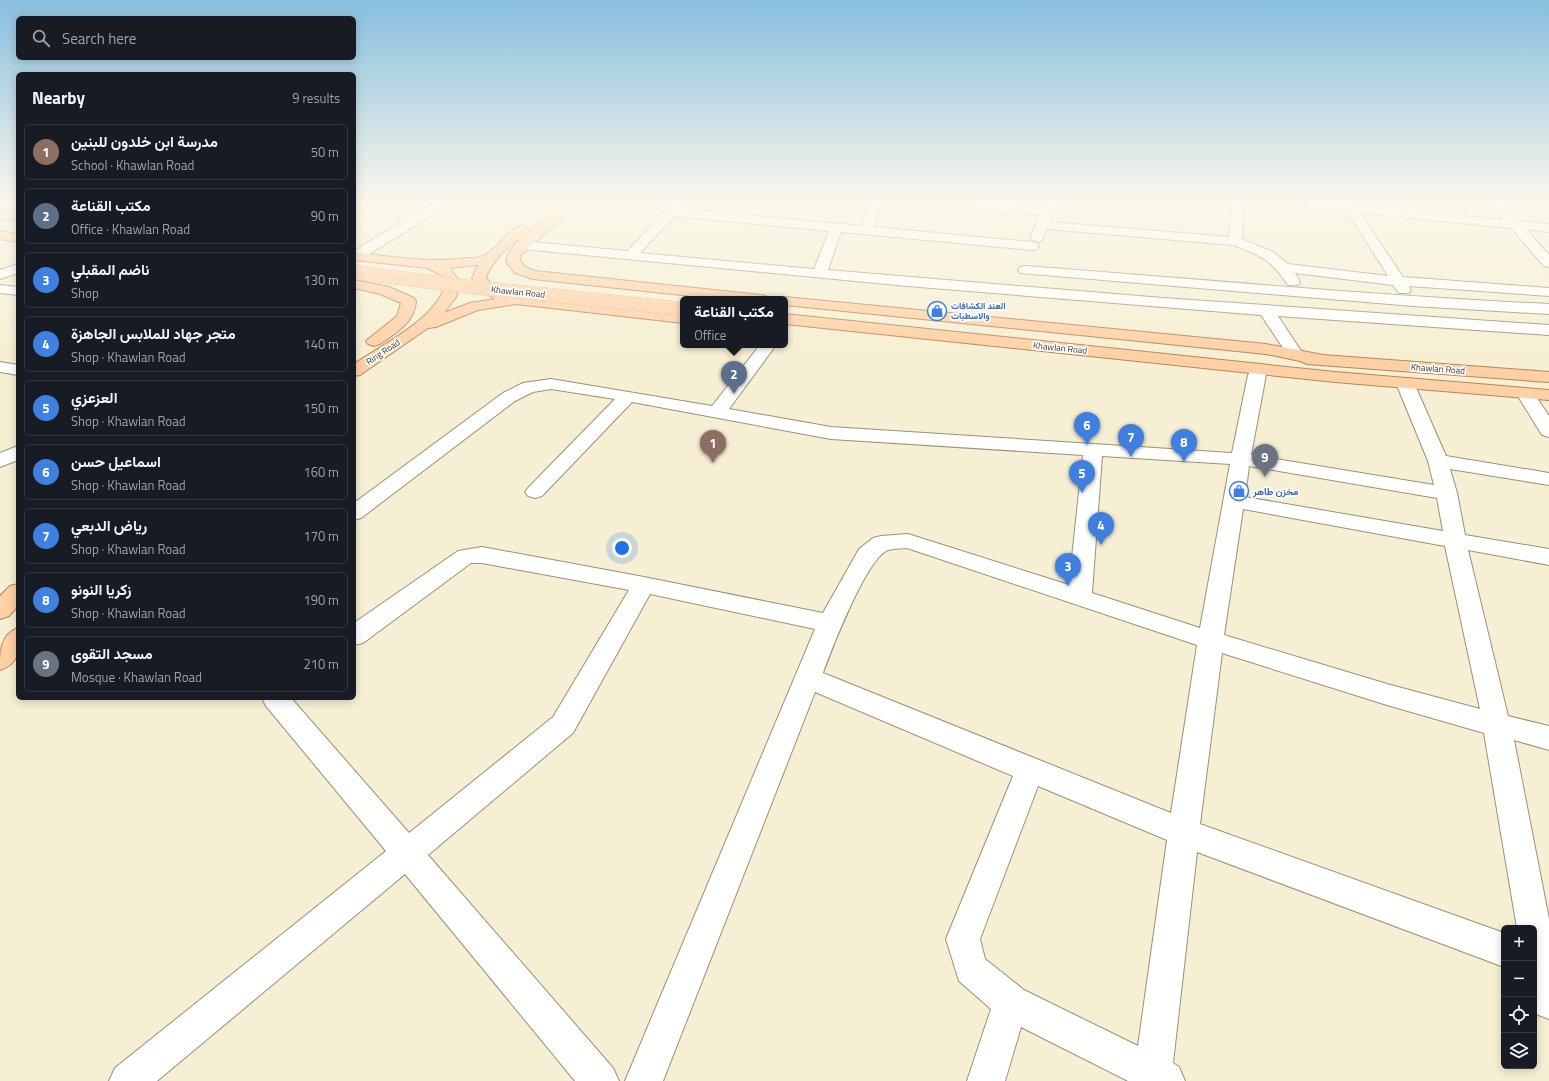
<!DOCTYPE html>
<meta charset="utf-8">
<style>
body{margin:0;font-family:"Titillium Web",Vazirmatn,sans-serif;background:#242831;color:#f1f3f6}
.controls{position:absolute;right:12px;bottom:12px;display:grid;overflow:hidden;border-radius:6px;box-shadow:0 2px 10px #0003}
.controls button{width:36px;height:36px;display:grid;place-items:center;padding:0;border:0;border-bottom:1px solid #363941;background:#171b24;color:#f1f3f6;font:20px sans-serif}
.you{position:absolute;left:622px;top:548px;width:14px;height:14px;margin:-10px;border:3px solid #fff;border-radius:50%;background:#1a73e8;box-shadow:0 0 0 6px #1a73e833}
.badge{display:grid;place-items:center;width:26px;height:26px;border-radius:50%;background:#3b828b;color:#fff;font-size:13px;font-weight:700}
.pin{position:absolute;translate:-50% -33px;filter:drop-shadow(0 1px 2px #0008)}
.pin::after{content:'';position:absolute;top:21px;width:14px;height:12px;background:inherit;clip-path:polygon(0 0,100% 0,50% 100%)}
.popup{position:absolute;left:680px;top:296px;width:108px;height:52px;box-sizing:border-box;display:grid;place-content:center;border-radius:6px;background:#171b24;filter:drop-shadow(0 1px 3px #0005);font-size:13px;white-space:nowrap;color:#9ea1a6}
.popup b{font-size:15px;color:#f1f3f6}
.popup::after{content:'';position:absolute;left:50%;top:100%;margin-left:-8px;border:8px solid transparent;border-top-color:#171b24}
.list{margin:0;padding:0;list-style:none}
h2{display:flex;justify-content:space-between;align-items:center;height:52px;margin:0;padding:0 16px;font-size:17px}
h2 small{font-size:13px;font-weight:400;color:#9ea1a6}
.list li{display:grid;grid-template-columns:26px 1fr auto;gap:12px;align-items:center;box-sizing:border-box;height:56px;margin:0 8px 8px;padding:0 8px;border:1px solid #363941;border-radius:6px}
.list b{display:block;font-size:15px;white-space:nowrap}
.list p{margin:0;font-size:13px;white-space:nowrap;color:#9ea1a6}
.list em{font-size:13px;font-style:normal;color:#9ea1a6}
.icon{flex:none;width:22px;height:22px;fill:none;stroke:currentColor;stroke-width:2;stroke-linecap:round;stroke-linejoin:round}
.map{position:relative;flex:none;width:1549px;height:1081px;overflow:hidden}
.search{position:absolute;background:#171b24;box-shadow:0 2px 10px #0003;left:16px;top:16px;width:340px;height:44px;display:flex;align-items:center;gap:10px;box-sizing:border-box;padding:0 14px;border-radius:6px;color:#9ea1a6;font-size:15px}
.panel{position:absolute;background:#171b24;box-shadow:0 2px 10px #0003;left:16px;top:72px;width:340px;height:628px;border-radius:6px}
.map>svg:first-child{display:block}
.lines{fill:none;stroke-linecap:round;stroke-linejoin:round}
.minor-casing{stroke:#989278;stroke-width:2}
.major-casing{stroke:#b98555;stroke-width:2}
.minor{fill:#fff;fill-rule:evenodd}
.major{fill:#ffd0a6;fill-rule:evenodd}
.major-bridge-far1-casing{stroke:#b98555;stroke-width:14;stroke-linecap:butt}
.major-bridge-casing{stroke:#b98555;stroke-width:18;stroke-linecap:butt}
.major-bridge-far1{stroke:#ffd0a6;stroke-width:14}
.major-bridge{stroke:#ffd0a6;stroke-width:17}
.labels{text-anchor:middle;stroke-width:3.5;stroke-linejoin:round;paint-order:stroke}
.far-street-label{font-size:9px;fill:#38362b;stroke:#fff}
.far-shop-label{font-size:9px;font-weight:bold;fill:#366cbe;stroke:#fff;text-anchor:start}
.shop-label{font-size:10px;font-weight:bold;fill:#366cbe;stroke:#fff;text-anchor:start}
</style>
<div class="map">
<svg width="1549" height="1081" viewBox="0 0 1549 1081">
<rect width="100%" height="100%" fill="#f6efd3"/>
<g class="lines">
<defs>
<g id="minor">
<polygon points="355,204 371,204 354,214"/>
<polygon points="434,204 450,204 361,259 354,260 354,251 409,217"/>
<path d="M672,204H685L681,209L861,226L869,204H881L874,227L1032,242L1037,243L1039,246L1037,249L1032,250L841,232L828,270L1163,298L1549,325V335L1278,316L1303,354L1301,357L1295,359L1289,357L1261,315L907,286L522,249L517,248L515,245L517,242L522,241L627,251ZM674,216L829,231L814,269L640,253Z"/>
<path d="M970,204H1012L1043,208L1045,204H1057L1050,222L1229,237L1232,204H1244L1242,239L1273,252L1288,264L1388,276L1347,211L1309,208L1303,204H1351L1503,220L1490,204H1503L1518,221L1549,224V232L1526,229L1549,255V267L1544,266L1511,228L1360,213L1403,277L1549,288V296L1409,286L1411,290L1409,293H1399L1393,285L1295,273L1300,282L1298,285H1288C1269,258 1263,257 1233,245L1047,229L1042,241L1037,242L1030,238L1040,215L976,208Z"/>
<polygon points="18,264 18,273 0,279 0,270"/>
<path d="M1025,266C1200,279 1374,296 1549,304V314L1413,306L1020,273L1018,270L1020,267Z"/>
<polygon points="0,285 18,287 18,295 0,293"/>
<path d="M760,345H776L729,409L831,427L1232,453L1248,375L1251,371L1257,370L1263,371L1266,375L1251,455L1434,485L1428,461L1396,383L1399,379L1405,378L1411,379L1414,383L1446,456L1549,473V485L1450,469L1457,493L1465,535L1549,549V565L1468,550L1508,716L1549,726V750L1514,740L1549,919V1019L1536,1014L1534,1008V928H1517L1484,733L1387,705L1222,653L1200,824L1504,933V967L1197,852L1173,1063L1179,1067L1185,1081H1128L1021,1027L1005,1081H967L991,1009L959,981L946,939L1013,776L815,692L663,1081H625L815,629L650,594L573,733L428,855L613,1068L619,1081H575L405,874L157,1081H109L115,1068L386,851L266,706L262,698H291L409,833L553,717L629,590L482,563H471L363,643L354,645V623L458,551L482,547L644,577L823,613L859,549L873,538L881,536L908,534L1069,585L1083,455L831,439L632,402L542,496L535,498L528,496L525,492L528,488L615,399L551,389L533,392L515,401L361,518L354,520V503L503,393L523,383L551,379L712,406ZM1102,456L1230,464L1200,628L1092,593ZM1249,466L1437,498L1443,531L1245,497ZM1243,509L1445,546L1480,709L1387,684L1224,635ZM907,548L1197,645L1171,813L823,673C832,648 865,563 886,551C891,548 901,549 907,548ZM1038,786L1167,840L1138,1046L1024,990L985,959L980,939Z"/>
<polygon points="0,362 18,365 18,375 0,372"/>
<polygon points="1525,388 1531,389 1549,416 1549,437 1542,435 1516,393 1519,389"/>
<polygon points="18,446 18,460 0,467 0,453"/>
</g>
<g id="major">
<path d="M564,204H578L521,255L520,261L525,267L535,271L761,295L766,296L768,299H719L533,279L515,273L506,262C509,241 548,218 564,204Z"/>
<polygon points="0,211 18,213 18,221 0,219"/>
<path d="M523,225L529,229L528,232C511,245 493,257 486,278L495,287L516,296L683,313V323L516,304L478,310L436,327L428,328L360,375L354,376V364C383,344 437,319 446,283L441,275L427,268L354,260V252C392,257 429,263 467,258C472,258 480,258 485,255C497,249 508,229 523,225ZM478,265L472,278L481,290L495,299L470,303L444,313L456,297L460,283L450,268Z"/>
<polygon points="0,231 18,234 18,242 0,239"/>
<path d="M354,280L389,287L414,298L416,301C415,322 396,333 380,344L374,346L368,344L366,341L397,316L401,303L380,294L354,288Z"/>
<polygon points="785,297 1266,344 1323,355 1549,372 1549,382 1307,364 1300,361 1266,354 785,305 785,299 779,299"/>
<polygon points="785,314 1335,372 1549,390 1549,400 1335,382 785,324"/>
<polygon points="18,584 18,606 9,616 0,619 0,596 10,586"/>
<path d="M18,628C18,647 22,663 0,670C0,651 0,635 18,628Z"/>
</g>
</defs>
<!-- minor casing -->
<use href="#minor" class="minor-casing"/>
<!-- major casing -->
<use href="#major" class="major-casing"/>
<!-- minor -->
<use href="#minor" class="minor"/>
<!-- major -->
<use href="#major" class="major"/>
<defs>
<polyline id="major-bridge-far1" points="354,272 462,286 683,309"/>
<polyline id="major-bridge" points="681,309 683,309"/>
</defs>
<!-- major-bridge-far1 casing -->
<use href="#major-bridge-far1" class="major-bridge-far1-casing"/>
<!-- major-bridge casing -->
<use href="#major-bridge" class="major-bridge-casing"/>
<!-- major-bridge-far1 -->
<use href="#major-bridge-far1" class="major-bridge-far1"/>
<!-- major-bridge -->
<use href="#major-bridge" class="major-bridge"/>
</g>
<!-- sky -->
<linearGradient id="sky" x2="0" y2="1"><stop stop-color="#87bede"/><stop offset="0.57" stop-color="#fbf8eb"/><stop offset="1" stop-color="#fbf8eb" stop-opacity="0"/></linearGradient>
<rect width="1549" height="356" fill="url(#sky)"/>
<!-- icons -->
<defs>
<symbol id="shop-ring" viewBox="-11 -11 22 22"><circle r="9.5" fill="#fff" stroke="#3f7fe0" stroke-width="1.5"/><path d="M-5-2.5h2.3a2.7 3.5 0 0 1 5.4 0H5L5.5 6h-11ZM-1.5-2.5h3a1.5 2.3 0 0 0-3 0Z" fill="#3f7fe0"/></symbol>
</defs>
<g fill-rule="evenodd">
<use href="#shop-ring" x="926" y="300" width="22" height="22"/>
<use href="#shop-ring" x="1228" y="480" width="22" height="22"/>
</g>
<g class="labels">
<!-- far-street labels -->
<g class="far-street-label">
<text transform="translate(518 292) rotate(6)" y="3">Khawlan Road</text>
<text transform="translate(1060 348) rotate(6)" y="3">Khawlan Road</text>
<text transform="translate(383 352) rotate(-34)" y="3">Ring Road</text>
<text transform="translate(1438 369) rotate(4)" y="3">Khawlan Road</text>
</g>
<!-- far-shop labels -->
<g class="far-shop-label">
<text x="951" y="309">العند الكشافات<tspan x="951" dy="10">والاسطبات</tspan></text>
</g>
<!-- shop labels -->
<g class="shop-label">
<text x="1253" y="495">مخزن طاهر</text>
</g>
</g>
</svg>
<div class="controls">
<button>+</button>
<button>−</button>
<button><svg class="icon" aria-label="locate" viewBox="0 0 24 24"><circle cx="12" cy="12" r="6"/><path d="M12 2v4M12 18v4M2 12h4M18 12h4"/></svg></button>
<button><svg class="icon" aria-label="layers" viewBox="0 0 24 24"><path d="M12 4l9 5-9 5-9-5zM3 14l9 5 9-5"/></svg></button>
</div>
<div class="you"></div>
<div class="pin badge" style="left:713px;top:463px;background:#8d6e63">1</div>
<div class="pin badge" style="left:734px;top:394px;background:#5c6f8a">2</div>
<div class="popup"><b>مكتب القناعة</b>Office</div>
<div class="pin badge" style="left:1068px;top:586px;background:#3f7fe0">3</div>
<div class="pin badge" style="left:1101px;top:545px;background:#3f7fe0">4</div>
<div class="pin badge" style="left:1082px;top:493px;background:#3f7fe0">5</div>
<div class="pin badge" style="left:1087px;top:445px;background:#3f7fe0">6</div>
<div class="pin badge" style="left:1131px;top:457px;background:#3f7fe0">7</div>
<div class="pin badge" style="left:1184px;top:462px;background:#3f7fe0">8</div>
<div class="pin badge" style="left:1265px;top:477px;background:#6b7280">9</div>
<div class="search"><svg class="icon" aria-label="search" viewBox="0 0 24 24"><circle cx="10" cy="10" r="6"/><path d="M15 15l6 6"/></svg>Search here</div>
<section class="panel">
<h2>Nearby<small>9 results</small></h2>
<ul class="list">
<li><span class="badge" style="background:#8d6e63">1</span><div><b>مدرسة ابن خلدون للبنين</b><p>School · Khawlan Road</p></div><em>50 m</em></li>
<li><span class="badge" style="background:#5c6f8a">2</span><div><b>مكتب القناعة</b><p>Office · Khawlan Road</p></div><em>90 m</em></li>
<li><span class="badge" style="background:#3f7fe0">3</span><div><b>ناضم المقبلي</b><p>Shop</p></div><em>130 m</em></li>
<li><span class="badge" style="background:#3f7fe0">4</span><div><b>متجر جهاد للملابس الجاهزة</b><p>Shop · Khawlan Road</p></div><em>140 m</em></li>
<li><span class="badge" style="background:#3f7fe0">5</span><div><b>العزعزي</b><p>Shop · Khawlan Road</p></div><em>150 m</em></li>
<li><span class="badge" style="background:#3f7fe0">6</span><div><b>اسماعيل حسن</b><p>Shop · Khawlan Road</p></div><em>160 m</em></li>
<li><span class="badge" style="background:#3f7fe0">7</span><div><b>رياض الدبعي</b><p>Shop · Khawlan Road</p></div><em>170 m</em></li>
<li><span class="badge" style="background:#3f7fe0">8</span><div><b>زكريا النونو</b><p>Shop · Khawlan Road</p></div><em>190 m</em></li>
<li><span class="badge" style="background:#6b7280">9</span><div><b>مسجد التقوى</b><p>Mosque · Khawlan Road</p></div><em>210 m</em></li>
</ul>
</section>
</div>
